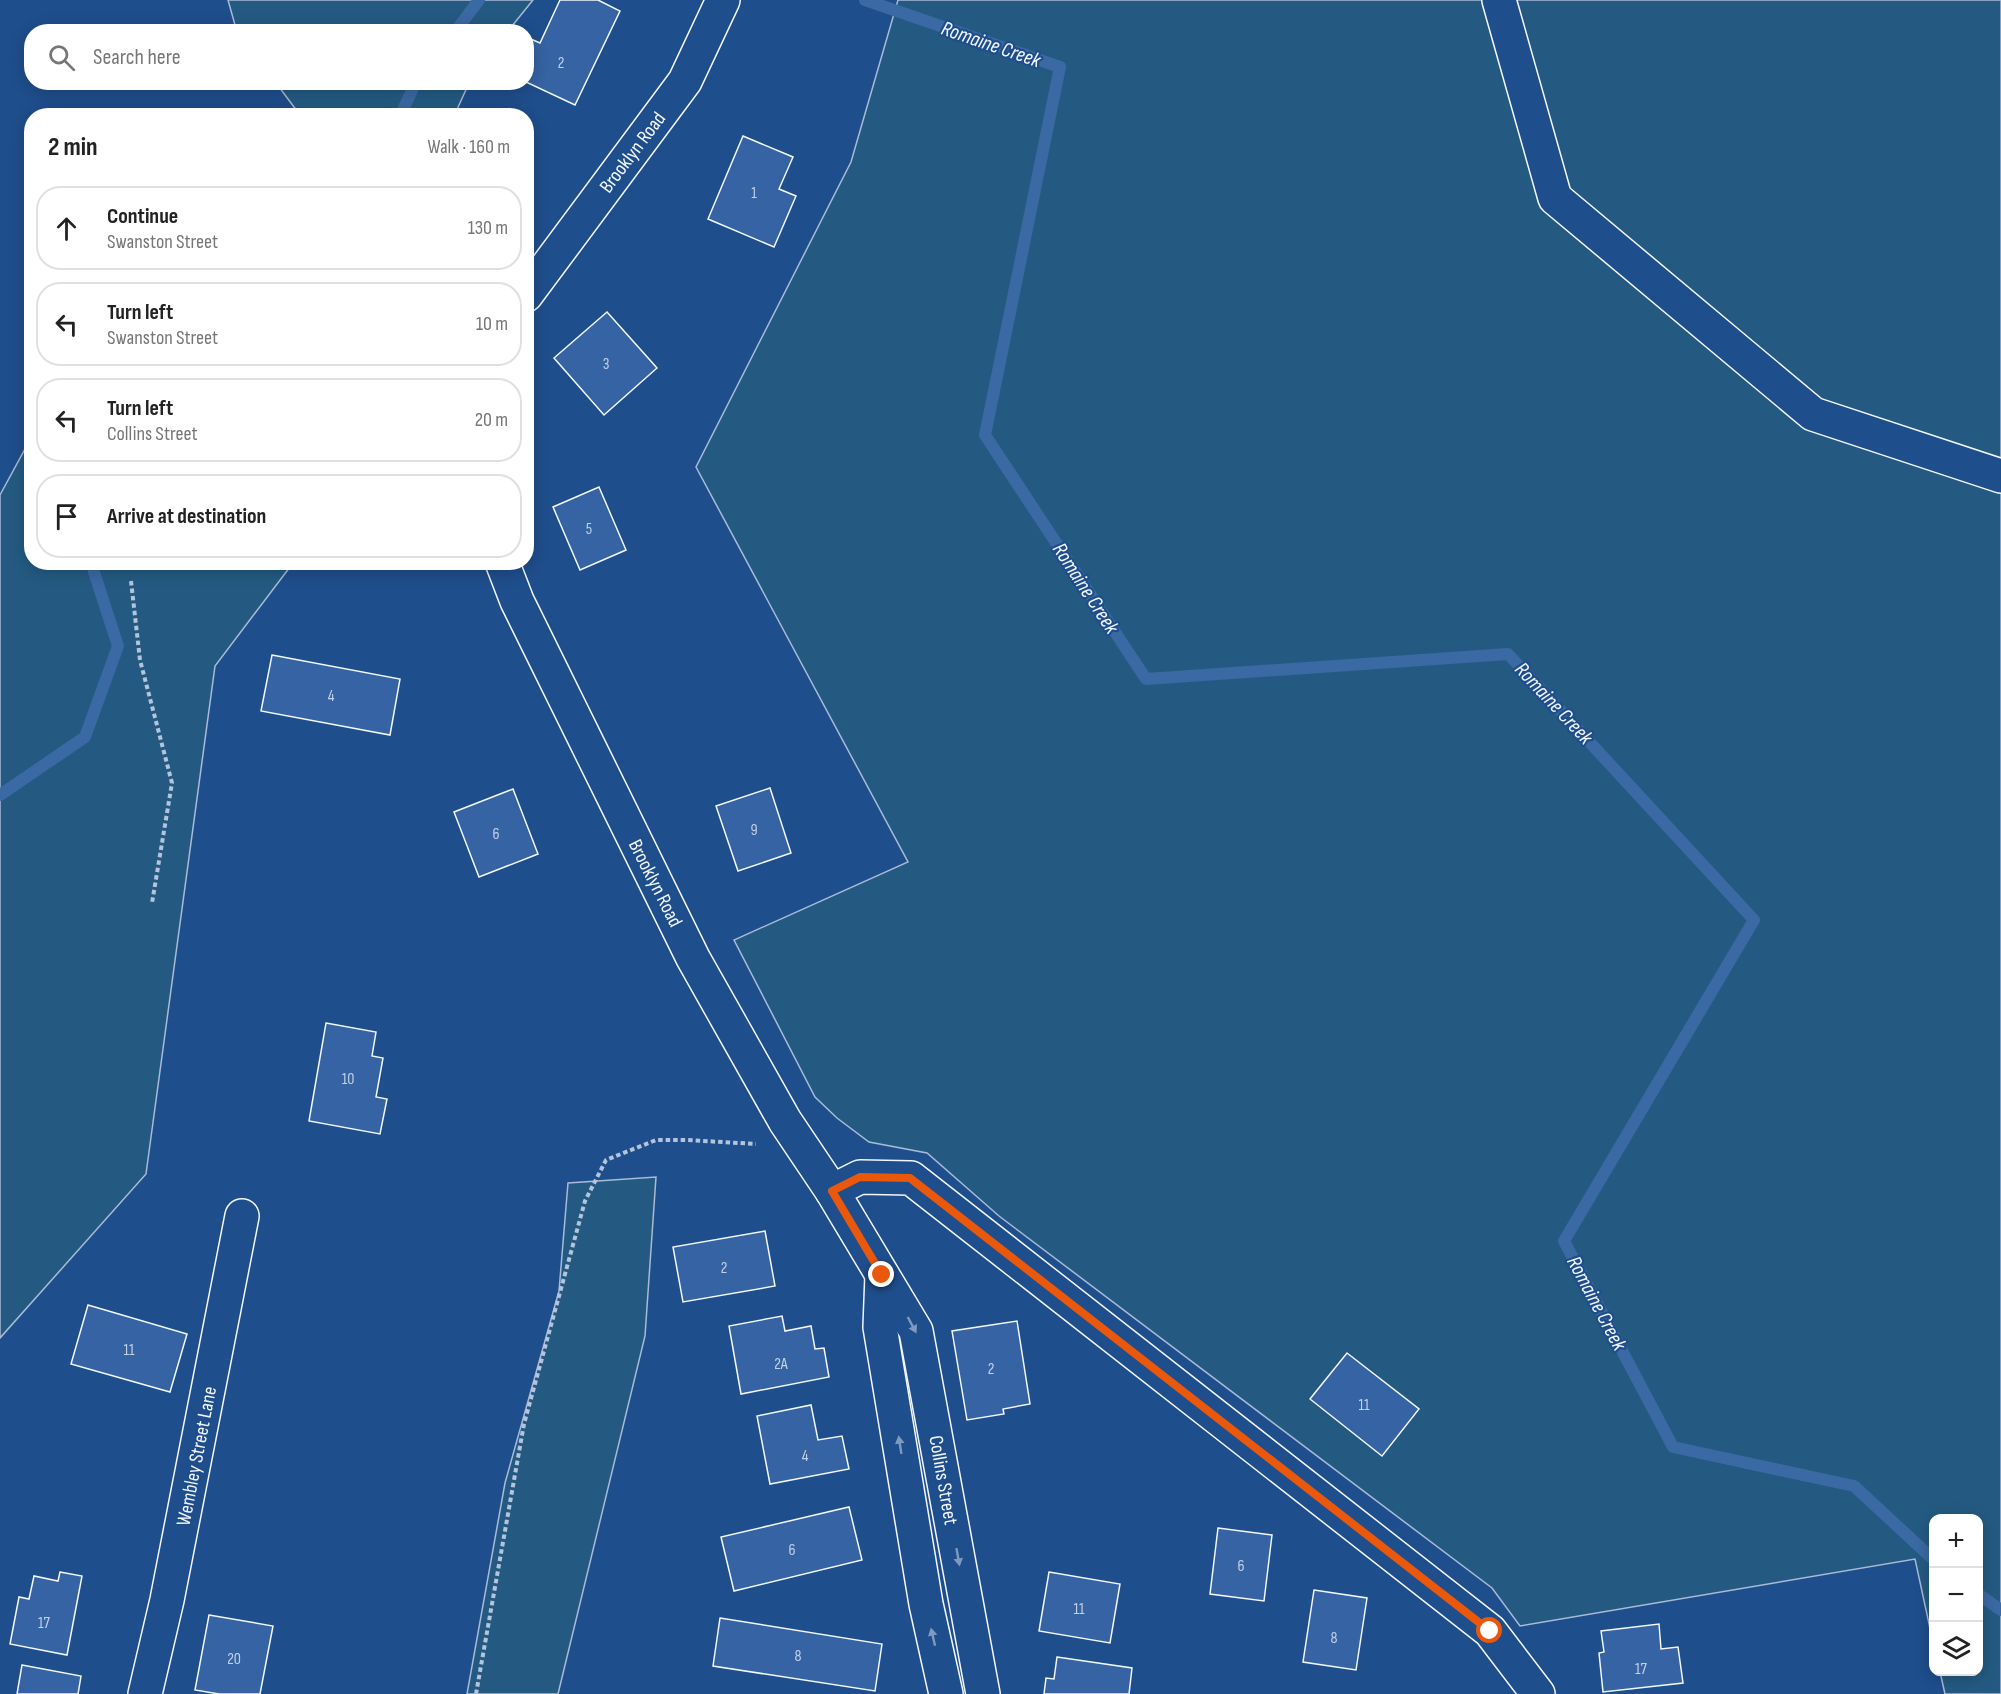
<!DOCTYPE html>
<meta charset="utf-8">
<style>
body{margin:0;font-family:"Sofia Sans Condensed",sans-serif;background:#f2f2f2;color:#222}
.controls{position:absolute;right:18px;bottom:18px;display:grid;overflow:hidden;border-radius:12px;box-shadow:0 3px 15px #0003}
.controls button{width:54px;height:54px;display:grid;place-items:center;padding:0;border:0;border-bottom:2px solid #e0e0e0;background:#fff;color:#222;font:30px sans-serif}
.stop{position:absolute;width:18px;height:18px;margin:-14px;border:4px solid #ea580c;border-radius:50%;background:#fff}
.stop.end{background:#ea580c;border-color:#fff;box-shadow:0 2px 6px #0008}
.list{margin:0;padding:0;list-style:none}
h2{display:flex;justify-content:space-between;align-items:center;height:78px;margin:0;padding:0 24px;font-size:26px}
h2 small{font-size:20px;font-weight:400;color:#767676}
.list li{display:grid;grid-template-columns:39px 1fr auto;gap:18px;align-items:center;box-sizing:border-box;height:84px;margin:0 12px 12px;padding:0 12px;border:2px solid #e0e0e0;border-radius:24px}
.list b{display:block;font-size:22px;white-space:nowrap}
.list p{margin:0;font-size:20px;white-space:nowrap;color:#767676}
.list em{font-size:20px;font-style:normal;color:#767676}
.icon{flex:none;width:33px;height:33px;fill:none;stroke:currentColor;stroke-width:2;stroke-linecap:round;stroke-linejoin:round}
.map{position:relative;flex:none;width:2001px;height:1694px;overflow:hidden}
.search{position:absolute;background:#fff;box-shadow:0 3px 15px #0003;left:24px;top:24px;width:510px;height:66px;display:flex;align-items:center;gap:15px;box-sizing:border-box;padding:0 21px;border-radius:24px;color:#767676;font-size:22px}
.panel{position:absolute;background:#fff;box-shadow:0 3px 15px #0003;left:24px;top:108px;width:510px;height:462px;border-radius:24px}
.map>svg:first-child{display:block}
.green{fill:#245a82;stroke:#a8bbd7;stroke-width:1.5}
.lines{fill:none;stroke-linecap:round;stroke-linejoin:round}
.stream{stroke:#3b69a3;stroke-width:12}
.building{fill:#3563a3;stroke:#f2f6ff;stroke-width:1.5}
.minor-casing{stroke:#f2f6ff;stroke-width:36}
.path{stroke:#b3c4dc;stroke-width:4;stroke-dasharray:4.5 3;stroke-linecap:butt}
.minor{stroke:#1f4e8c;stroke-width:33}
.oneway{fill:#7e9ac0}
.route{stroke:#ea580c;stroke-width:8}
.labels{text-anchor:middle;stroke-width:4.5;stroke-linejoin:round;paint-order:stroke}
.number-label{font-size:16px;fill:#c3d1e8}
.street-label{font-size:20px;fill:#f2f6ff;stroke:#1f4e8c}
.water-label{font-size:21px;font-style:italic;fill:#f2f6ff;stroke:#1f4e8c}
</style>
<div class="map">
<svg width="2001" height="1694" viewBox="0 0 2001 1694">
<rect width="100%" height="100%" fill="#1f4e8c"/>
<!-- green -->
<g class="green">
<polygon points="228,0 533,0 508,31 240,32 235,25"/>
<polygon points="898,0 2001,0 2001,1694 1945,1694 1940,1672 1978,1672 1978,1518 1934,1518 1933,1642 1915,1559 1520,1626 1492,1588 999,1216 927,1153 869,1142 837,1118 815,1097 734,940 908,862 696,467 851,162"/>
<polygon points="276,83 469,83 454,116 300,115"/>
<polygon points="31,438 32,562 293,563 215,666 146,1174 0,1338 0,495"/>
<polygon points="656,1177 645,1336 558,1694 467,1694 505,1483 559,1291 568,1183"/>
</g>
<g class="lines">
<!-- stream -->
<g class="stream">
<polyline points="865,0 1060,67 985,435 1146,679 1508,654 1754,920 1564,1241 1673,1447 1854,1486 1934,1560"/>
<polyline points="455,32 479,0"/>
<polyline points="400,116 416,82"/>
<polyline points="0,795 85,737 118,646 94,572 94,562"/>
<polyline points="1978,1594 2001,1610"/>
</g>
</g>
<!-- building -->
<g class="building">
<polygon points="560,0 598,0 620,11 575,105 526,82 526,37 540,43"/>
<polygon points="743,136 793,157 779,189 796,196 774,247 708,219"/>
<polygon points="607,312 657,368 604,415 554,358"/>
<polygon points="599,487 626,550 580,570 553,507"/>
<polygon points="272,655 400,679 390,735 261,711"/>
<polygon points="770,788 791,853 738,871 716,806"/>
<polygon points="513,789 538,854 479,877 454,812"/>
<polygon points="326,1023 376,1032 372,1056 383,1058 376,1097 387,1099 380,1134 309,1121"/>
<polygon points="765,1231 775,1286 683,1302 673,1247"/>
<polygon points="88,1305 187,1334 170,1392 71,1364"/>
<polygon points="782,1316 785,1331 811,1326 815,1349 824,1348 829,1377 741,1394 729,1326"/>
<polygon points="1017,1321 1030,1404 1003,1409 1004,1414 967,1420 952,1331"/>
<polygon points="1347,1353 1419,1409 1382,1456 1310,1399"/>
<polygon points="811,1405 818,1440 842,1436 849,1469 770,1484 757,1416"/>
<polygon points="849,1507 862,1560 734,1591 721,1537"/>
<polygon points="1218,1528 1272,1535 1264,1601 1210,1594"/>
<polygon points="60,1572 82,1576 67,1655 10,1644 19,1597 29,1599 34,1576 58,1581"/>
<polygon points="1049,1572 1120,1584 1110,1643 1039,1631"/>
<polygon points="1314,1590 1367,1598 1356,1670 1303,1662"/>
<polygon points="209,1615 273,1626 260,1694 219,1694 195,1690"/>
<polygon points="720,1618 882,1644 875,1691 713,1666"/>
<polygon points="1659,1624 1661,1649 1678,1647 1683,1683 1603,1692 1599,1653 1604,1652 1601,1631"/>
<polygon points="1057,1657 1132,1668 1129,1694 1044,1694 1046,1678 1054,1679"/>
<polygon points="22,1665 81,1676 78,1694 17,1694"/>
</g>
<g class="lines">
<defs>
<g id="minor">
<polyline points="1499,0 1555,198 1813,414 2001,476"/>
<polyline points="526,295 685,81 723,0"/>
<polyline points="502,562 517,601 693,958 785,1121 832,1191 916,1331 983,1694"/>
<polyline points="832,1191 860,1177 911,1178 1490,1631 1538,1694"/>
<polyline points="882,1275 880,1327 926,1604 946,1694"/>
<polyline points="145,1694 167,1600 242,1216"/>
</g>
</defs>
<!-- minor casing -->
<use href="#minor" class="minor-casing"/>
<!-- path -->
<g class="path">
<polyline points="131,581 140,660 172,783 152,903"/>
<polyline points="476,1694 524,1424 585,1201 606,1160 656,1140 687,1140 756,1144"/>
</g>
<!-- minor -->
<use href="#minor" class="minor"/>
</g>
<!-- one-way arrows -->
<defs><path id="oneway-solid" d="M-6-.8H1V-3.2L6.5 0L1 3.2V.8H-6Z" transform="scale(1.5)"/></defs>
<g class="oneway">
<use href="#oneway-solid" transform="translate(912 1325) rotate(62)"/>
<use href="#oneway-solid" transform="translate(900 1445) rotate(-99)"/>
<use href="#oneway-solid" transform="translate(958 1557) rotate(80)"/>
<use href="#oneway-solid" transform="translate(933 1637) rotate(-103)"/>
</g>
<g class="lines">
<!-- route -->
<polyline class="route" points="882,1275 832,1191 860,1177 910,1178 1490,1631"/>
</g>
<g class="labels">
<!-- number labels -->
<g class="number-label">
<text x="561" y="68">2</text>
<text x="754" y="198">1</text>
<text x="606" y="369">3</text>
<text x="589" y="534">5</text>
<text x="331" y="701">4</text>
<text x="754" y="835">9</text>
<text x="496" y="839">6</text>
<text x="348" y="1084">10</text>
<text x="724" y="1273">2</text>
<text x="129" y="1355">11</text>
<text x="781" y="1369">2A</text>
<text x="991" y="1374">2</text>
<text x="1364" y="1410">11</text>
<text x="805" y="1461">4</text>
<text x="792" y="1555">6</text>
<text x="1241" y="1571">6</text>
<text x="1079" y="1614">11</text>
<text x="44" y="1628">17</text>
<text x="1334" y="1643">8</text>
<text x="798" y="1661">8</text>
<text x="234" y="1664">20</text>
<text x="1641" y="1674">17</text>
</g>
<!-- street labels -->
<g class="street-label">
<text transform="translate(632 152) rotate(-53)" y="7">Brooklyn Road</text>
<text transform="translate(656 883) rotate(63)" y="7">Brooklyn Road</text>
<text transform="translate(196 1456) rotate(-79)" y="7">Wembley Street Lane</text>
<text transform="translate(944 1480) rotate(80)" y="7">Collins Street</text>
</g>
<!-- water labels -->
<g class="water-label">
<text transform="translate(991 44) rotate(19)" y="7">Romaine Creek</text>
<text transform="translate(1086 588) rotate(57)" y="7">Romaine Creek</text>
<text transform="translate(1554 703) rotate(47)" y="7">Romaine Creek</text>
<text transform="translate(1597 1303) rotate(62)" y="7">Romaine Creek</text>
</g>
</g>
</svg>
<div class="controls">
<button>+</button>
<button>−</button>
<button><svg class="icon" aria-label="layers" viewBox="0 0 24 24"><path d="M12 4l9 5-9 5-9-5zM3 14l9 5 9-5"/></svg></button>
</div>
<div class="stop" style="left:1490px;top:1631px"></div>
<div class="stop end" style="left:882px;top:1275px"></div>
<div class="search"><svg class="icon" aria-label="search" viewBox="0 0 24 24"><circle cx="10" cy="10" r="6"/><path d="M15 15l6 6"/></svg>Search here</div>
<section class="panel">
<h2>2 min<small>Walk · 160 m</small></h2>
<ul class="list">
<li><svg class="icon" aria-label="ahead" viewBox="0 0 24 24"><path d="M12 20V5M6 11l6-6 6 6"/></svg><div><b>Continue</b><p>Swanston Street</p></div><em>130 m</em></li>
<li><svg class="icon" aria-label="left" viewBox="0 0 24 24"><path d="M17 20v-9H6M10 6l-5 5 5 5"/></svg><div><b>Turn left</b><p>Swanston Street</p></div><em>10 m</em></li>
<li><svg class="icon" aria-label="left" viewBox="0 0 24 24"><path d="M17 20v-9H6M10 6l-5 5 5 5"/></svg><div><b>Turn left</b><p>Collins Street</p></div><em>20 m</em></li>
<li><svg class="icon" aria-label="arrive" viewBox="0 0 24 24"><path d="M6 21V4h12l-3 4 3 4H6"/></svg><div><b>Arrive at destination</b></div></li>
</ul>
</section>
</div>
